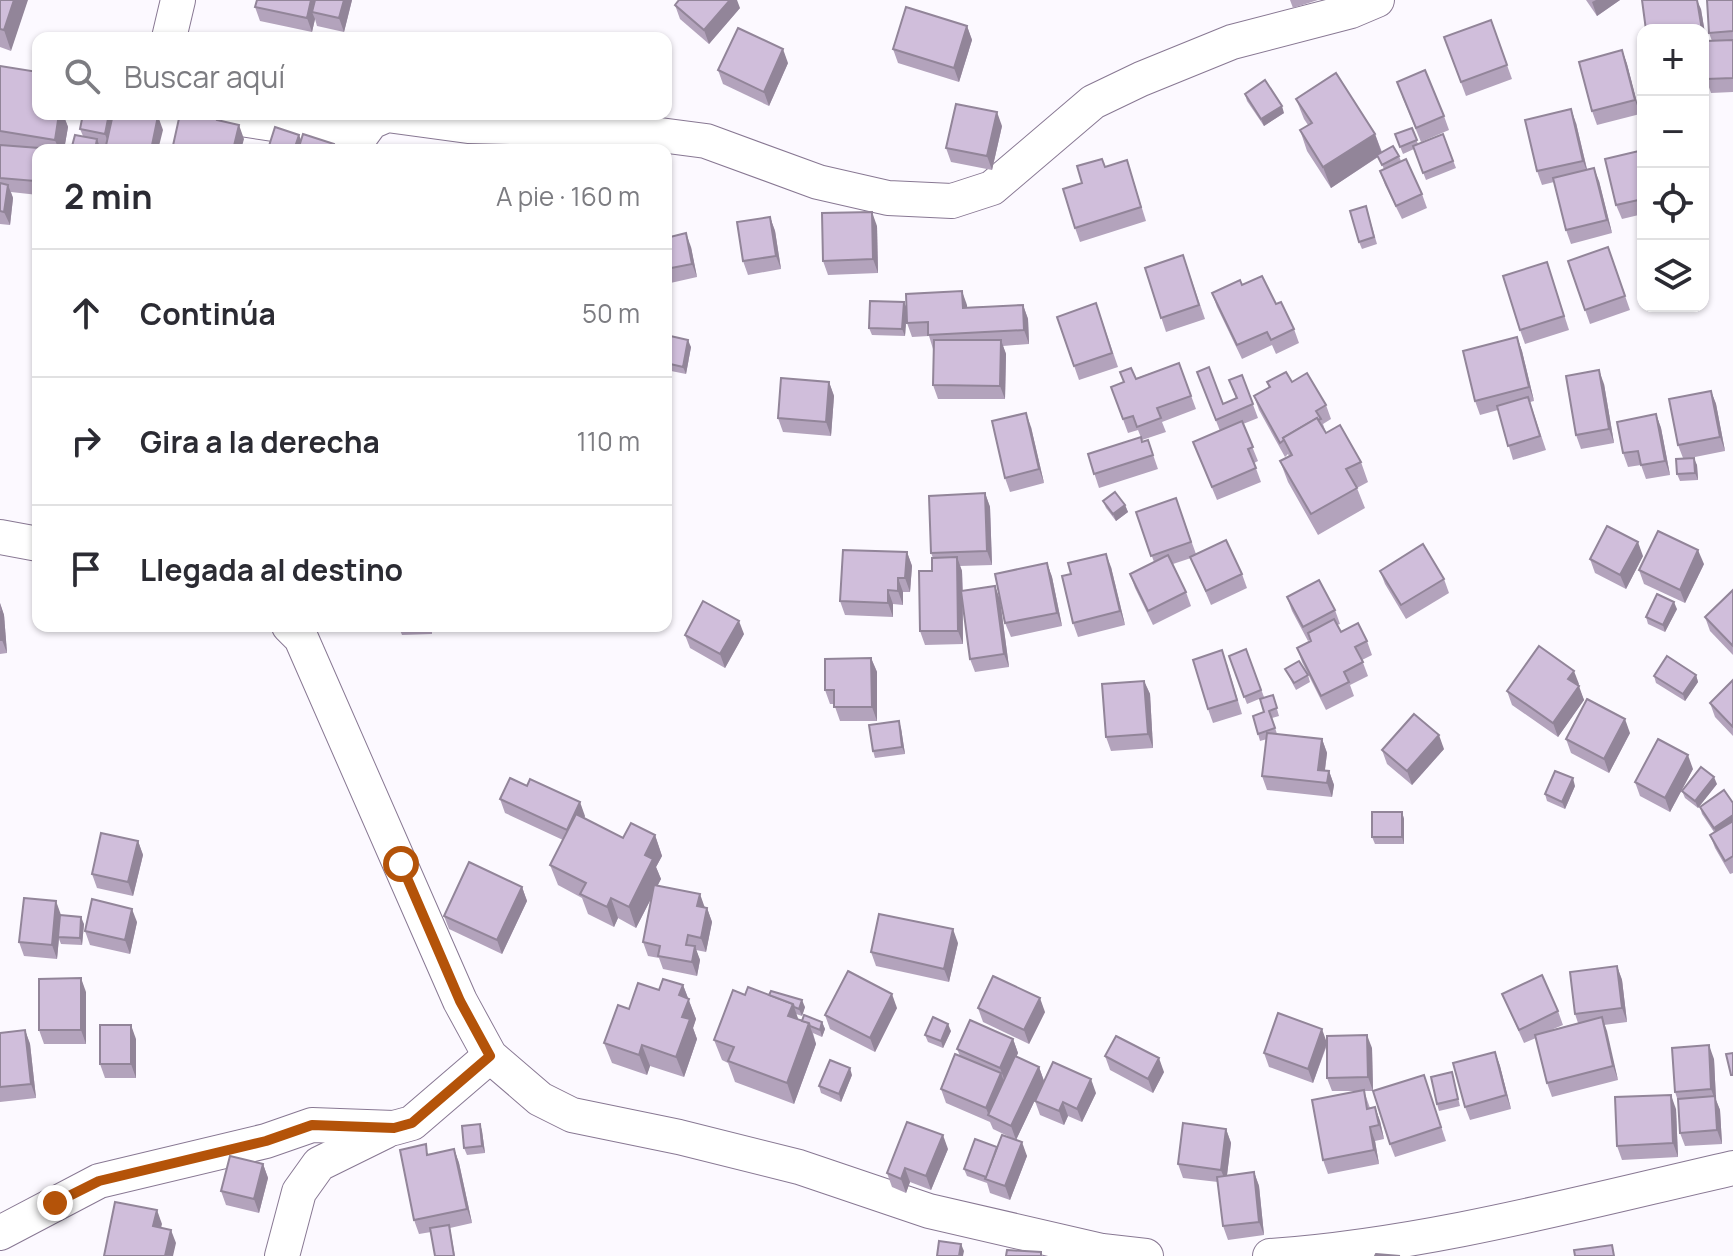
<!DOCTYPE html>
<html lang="es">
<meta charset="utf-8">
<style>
body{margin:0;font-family:Manrope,sans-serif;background:#f7f7f7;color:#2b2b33}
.controls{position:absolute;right:24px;top:24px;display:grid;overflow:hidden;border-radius:16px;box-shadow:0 2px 6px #0004}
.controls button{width:72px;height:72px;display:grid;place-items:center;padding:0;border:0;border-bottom:2px solid #e1e1e2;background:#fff;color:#2b2b33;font:40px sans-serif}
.stop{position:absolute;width:24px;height:24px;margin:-18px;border:6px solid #b45309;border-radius:50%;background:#fff}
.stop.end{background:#b45309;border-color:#fff;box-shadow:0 2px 8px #0008}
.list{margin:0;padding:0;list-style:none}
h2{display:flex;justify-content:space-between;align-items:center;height:104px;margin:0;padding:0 32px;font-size:34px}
h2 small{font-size:26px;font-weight:400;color:#7c7c81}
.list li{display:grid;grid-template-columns:52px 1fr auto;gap:24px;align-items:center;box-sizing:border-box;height:128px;padding:0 32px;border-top:2px solid #e1e1e2}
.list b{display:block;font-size:30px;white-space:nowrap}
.list em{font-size:26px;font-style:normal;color:#7c7c81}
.icon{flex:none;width:44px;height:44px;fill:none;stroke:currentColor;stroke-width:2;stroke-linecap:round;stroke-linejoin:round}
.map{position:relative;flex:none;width:1733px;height:1256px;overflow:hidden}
.search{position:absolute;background:#fff;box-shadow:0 2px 6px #0004;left:32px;top:32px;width:640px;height:88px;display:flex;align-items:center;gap:20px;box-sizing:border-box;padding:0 28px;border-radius:16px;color:#7c7c81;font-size:30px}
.panel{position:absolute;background:#fff;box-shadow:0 2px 6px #0004;left:32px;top:144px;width:640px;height:488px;border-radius:16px}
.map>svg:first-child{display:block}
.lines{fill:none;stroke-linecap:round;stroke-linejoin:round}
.street-casing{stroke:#887893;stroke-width:36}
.street{stroke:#fff;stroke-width:34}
.wall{fill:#b3a3bc}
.shaded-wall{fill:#928599}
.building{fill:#d0bedb;stroke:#928599;stroke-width:2}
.route{stroke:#b45309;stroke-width:10}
</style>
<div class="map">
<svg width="1733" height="1256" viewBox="0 0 1733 1256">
<rect width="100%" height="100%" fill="#fcf9ff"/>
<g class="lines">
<defs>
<g id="street">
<polyline points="169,38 178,0"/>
<polyline points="208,114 360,137"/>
<polyline points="356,150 360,137 371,122 387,115 468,126 622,130 706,141 818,182 888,198 952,201 992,188 1093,102 1141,79 1232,42 1351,11 1377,0"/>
<polyline points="0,537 38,544"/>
<polyline points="289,626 301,638 460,1001 490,1056 540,1099 572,1115 679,1137 799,1167 929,1211 1102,1251 1146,1256"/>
<polyline points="0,1233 99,1181 266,1141 312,1125 394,1128 412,1123 490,1056"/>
<polyline points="282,1256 299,1192 319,1164 386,1131"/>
<path d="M1270,1256C1426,1245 1580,1203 1733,1168"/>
</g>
</defs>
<!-- street casing -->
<use href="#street" class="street-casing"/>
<!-- street -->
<use href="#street" class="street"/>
</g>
<!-- wall -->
<g class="wall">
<polygon points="0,0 11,51 0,47"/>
<polygon points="257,0 352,0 344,32 317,26 315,19 312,32 260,21 255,7"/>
<polygon points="1290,0 1318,0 1293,8"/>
<polygon points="1586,0 1620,0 1597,16"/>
<polygon points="1733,0 1733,92 1711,93 1706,79 1706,45 1703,45 1701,9 1706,41 1712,41 1709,33"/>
<polygon points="675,5 740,8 709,44 680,19"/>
<polygon points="1491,20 1512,79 1466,96 1444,37"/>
<polygon points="967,26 972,40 959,82 898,63 893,49"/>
<polygon points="1622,50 1627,64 1640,114 1597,125 1592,111"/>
<polygon points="788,63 769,106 723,84 718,70"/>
<polygon points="0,66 38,114 63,114 68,127 64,150 38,150 38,195 11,192 13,198 10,225 0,224"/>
<polygon points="1245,94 1284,113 1264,126 1247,101"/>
<polygon points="1402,96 1444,116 1449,130 1421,142"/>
<polygon points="1296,99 1375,134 1382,152 1399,156 1401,161 1422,194 1427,208 1402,219 1385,185 1380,171 1384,169 1378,157 1331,188 1307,151 1300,130 1308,125 1304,119"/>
<polygon points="1576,123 1587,169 1599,181 1612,233 1571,244 1566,230 1554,182 1542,185 1537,171"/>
<polygon points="1002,126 992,170 951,162 946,148"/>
<polygon points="1412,128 1418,144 1443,134 1456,168 1426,180 1414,149 1403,154 1395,134"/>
<polygon points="80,129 163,130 106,147 100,146 101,150 83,136"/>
<polygon points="1643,150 1643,214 1622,219 1616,205"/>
<polygon points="1127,160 1146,221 1080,242 1075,228 1082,183 1105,167"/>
<polygon points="1368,213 1377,244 1362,249 1359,242"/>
<polygon points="770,217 775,231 781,269 748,275 743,261"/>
<polygon points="877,226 878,273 828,275 823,261"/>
<polygon points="666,238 691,247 697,277 666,284"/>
<polygon points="1608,247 1630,310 1590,324 1568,261"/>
<polygon points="1183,255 1205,319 1166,332 1145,268"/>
<polygon points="1547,262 1569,330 1525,344 1520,330"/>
<polygon points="1242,285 1276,304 1294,329 1299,343 1276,354 1272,345 1242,359 1217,307 1212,293"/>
<polygon points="904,302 907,309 905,336 872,335 869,328"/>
<polygon points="1096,303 1118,367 1079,380 1057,317"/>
<polygon points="967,305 967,307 1023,305 1028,319 1029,344 1003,346 1006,354 1005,399 938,399 933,385 933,349 929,336 912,337 907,323"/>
<polygon points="666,335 691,347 686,374 666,370"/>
<polygon points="1517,337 1522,351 1534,401 1530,402 1546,450 1513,460 1498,410 1480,415 1475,401"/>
<polygon points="1179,363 1196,409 1162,422 1166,432 1142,440 1138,430 1128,433 1111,387"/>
<polygon points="1197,372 1223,404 1236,398 1229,380 1242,375 1258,418 1243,424 1258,461 1254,463 1261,482 1217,500 1193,442 1220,431"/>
<polygon points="829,382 834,396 831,436 783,432 778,418"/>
<polygon points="1267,382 1292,382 1326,405 1331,419 1323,424 1326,433 1361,462 1368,482 1357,488 1365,508 1318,535 1288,482 1280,461 1289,456 1288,454 1285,457 1259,410 1254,396 1269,388"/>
<polygon points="1604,384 1614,443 1581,449 1576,435"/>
<polygon points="1711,391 1716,404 1725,451 1690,458 1697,465 1698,480 1680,481 1677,474 1683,458 1678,445"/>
<polygon points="1656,414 1661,428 1670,475 1646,479 1641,465 1628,467 1623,453"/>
<polygon points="1031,427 1044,483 1010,492 1005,478"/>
<polygon points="1148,440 1158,469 1099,488 1088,454"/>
<polygon points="985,493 990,507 992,565 960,566 962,571 963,591 995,586 1000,600 1009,667 975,672 970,659 963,607 963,644 925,645 920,631 932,571 933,558 931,553"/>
<polygon points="1176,498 1196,554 1242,574 1247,588 1211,605 1191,558 1173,564 1186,592 1191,606 1153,625 1135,588 1130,574 1154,562 1136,512"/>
<polygon points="1103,501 1125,505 1128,512 1116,521 1106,508"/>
<polygon points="907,552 912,566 910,592 903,592 903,605 893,604 893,617 845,615 840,601"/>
<polygon points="1643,556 1626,589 1595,573 1590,559"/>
<polygon points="1047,563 1052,577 1062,626 1011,637 1005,623"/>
<polygon points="1704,564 1685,603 1644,584 1639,570"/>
<polygon points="1111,567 1125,625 1078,637 1073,623"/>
<polygon points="1380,571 1444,579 1449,593 1406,619 1385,584"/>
<polygon points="1733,590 1733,655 1710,631 1705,617"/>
<polygon points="1287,597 1335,610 1340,624 1337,625 1341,632 1367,641 1372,655 1362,660 1368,676 1350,685 1354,696 1326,710 1302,662 1297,648 1310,641 1310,640 1308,641 1292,611"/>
<polygon points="0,603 4,615 7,653 0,654"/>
<polygon points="1677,609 1665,632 1648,624 1646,617"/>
<polygon points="384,626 432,626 432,634 402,635 400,630 386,631"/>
<polygon points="744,634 725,668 690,648 685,635"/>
<polygon points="1246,649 1264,697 1247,704 1229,656"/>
<polygon points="871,658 877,672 877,721 840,721 834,704 830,704 825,690"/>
<polygon points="1227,664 1242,714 1213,723 1208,709"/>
<polygon points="1285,669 1308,675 1310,682 1296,690"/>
<polygon points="1696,675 1698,682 1685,701 1656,683 1654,676"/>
<polygon points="1733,680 1733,736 1715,717 1710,703"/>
<polygon points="1144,681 1150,694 1153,748 1111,751 1106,737"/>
<polygon points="1579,684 1578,686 1584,700 1558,737 1512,705 1507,691"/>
<polygon points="1273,695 1279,716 1272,718 1277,734 1322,739 1327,753 1325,770 1329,771 1334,785 1332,797 1267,790 1262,776 1267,739 1260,741 1253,716 1264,712"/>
<polygon points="901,728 905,754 875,758 873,751"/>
<polygon points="1630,733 1609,773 1571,753 1566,739"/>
<polygon points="1444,749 1412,785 1387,764 1382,750"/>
<polygon points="1693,769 1670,812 1640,796 1635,782"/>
<polygon points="1717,784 1698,808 1685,798 1682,791"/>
<polygon points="1575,786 1565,809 1547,801 1545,794"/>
<polygon points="500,799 585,816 584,818 623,838 655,835 662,856 656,867 661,879 657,886 707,908 712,922 706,952 696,950 700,960 697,976 663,969 659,958 648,956 643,942 652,897 636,928 618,918 614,927 588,914 582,898 558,885 550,865 563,840 505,813"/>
<polygon points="1733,803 1733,873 1730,874 1715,848 1710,835 1714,832 1702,814 1700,807"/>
<polygon points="1402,812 1404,819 1404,844 1375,844 1372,837"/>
<polygon points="138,841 143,855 133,896 97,888 92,874"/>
<polygon points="522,887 527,901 502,954 449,929 444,916"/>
<polygon points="61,915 84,924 82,945 61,944 59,939 57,959 24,956 19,942"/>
<polygon points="137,922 130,954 90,945 85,931"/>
<polygon points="958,943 949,982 876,966 871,952"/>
<polygon points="1617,966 1622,980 1627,1022 1604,1025 1618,1080 1552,1097 1547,1083 1536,1038 1524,1043 1502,994 1558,1011 1563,1025 1551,1030 1578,1023 1575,1014"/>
<polygon points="683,985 696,1019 693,1028 697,1039 684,1077 650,1066 647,1075 612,1063 604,1043 629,1009 659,990"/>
<polygon points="86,992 86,1044 44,1044 39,1030"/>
<polygon points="745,995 805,1007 802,1016 796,1014 798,1019 822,1022 825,1029 822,1037 813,1033 816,1044 794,1104 735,1082 728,1063 722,1060 714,1040"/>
<polygon points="897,1008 875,1052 830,1029 825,1015"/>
<polygon points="978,1008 1045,1012 1029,1044 983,1022"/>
<polygon points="25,1030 30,1044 36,1098 0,1102 0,1033"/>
<polygon points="951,1031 943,1048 928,1042 925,1035"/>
<polygon points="136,1039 136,1078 105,1078 100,1064"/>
<polygon points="1013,1039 1018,1053 1016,1057 1039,1067 1044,1081 1016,1140 1027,1156 1010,1200 990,1193 987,1183 967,1176 964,1169 997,1147 1014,1139 993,1129 990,1122 946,1103 941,1089 960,1056 957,1049"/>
<polygon points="1327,1041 1372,1048 1373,1091 1364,1091 1370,1108 1375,1107 1380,1121 1384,1139 1375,1141 1379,1164 1328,1174 1323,1160 1358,1091 1332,1091 1327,1078 1327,1045 1313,1083 1269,1067 1264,1053"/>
<polygon points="1495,1052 1500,1066 1511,1109 1470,1120 1465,1107"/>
<polygon points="1105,1056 1164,1072 1153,1093 1110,1070"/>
<polygon points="1714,1059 1716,1100 1720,1110 1722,1144 1685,1146 1680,1133 1678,1101 1675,1092"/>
<polygon points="1452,1072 1460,1106 1439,1111 1437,1104"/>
<polygon points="852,1075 841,1102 821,1093 819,1086"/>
<polygon points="1424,1075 1446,1141 1395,1157 1390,1144"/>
<polygon points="1096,1093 1082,1122 1068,1116 1064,1125 1040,1115 1035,1101"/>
<polygon points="1676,1109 1678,1157 1622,1160 1617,1146"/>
<polygon points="480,1124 482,1131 485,1153 467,1155 464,1148"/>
<polygon points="1226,1129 1231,1143 1227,1175 1254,1172 1259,1186 1264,1235 1228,1240 1223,1226 1218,1182 1183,1178 1178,1164"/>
<polygon points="454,1149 459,1163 472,1223 450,1228 455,1256 435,1256 431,1232 419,1234 414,1220 429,1154"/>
<polygon points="948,1149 931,1190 910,1182 906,1193 892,1187 887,1173"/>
<polygon points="263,1164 268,1178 259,1213 226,1205 221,1191"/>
</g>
<!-- shaded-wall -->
<g class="shaded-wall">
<polygon points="14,0 28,0 11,51 4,30"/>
<polygon points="311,0 319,0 312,12 315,19 312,32 307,18"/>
<polygon points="344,0 352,0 344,32 339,18"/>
<polygon points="730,0 737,0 740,8 709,44 704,30"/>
<polygon points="1596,0 1620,0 1597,16 1592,2"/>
<polygon points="1697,0 1701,9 1707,45 1703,30 1702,30"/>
<polygon points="967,26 972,40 959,82 954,68"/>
<polygon points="783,49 788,63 769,106 764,92"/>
<polygon points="1622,50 1627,64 1640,114 1635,100"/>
<polygon points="1282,106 1284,113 1264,126 1261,119"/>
<polygon points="1571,109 1576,123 1588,174 1583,161"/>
<polygon points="997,112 1002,126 992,170 987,156"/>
<polygon points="59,114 63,114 68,127 64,150 59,150 55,140"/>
<polygon points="109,114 117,114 110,148 105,134"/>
<polygon points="158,116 163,130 158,150 151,150"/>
<polygon points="239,125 244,139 241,150 233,150"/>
<polygon points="1375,134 1382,154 1331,188 1323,167"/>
<polygon points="299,135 302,142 299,150 294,150"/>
<polygon points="97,139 101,150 95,150"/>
<polygon points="38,155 38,189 35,181"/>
<polygon points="1594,168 1599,181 1612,233 1607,220"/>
<polygon points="8,185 13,198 10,225 4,212"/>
<polygon points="872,212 877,226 878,273 873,259"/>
<polygon points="770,217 775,231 781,269 776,256"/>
<polygon points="686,233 691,247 697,277 692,264"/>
<polygon points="962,291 967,305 968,321 963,308"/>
<polygon points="904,302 907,309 905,336 902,329"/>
<polygon points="1023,305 1028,319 1029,344 1024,330"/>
<polygon points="1517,337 1522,351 1534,401 1529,387"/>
<polygon points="688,340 691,347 686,374 683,367"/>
<polygon points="1001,340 1006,354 1005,399 1000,386"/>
<polygon points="1599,370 1604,384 1614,443 1609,429"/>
<polygon points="829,382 834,396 831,436 826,422"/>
<polygon points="1711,391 1716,404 1725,451 1720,437"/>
<polygon points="1026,413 1031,427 1044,483 1039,469"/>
<polygon points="1656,414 1661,428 1670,475 1665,461"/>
<polygon points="1694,458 1697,465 1698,480 1695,473"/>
<polygon points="985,493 990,507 992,565 987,551"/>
<polygon points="1125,505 1128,512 1116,521 1113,514"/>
<polygon points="1638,542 1643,556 1626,589 1620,575"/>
<polygon points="1698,550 1704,564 1685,603 1680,590"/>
<polygon points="907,552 912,566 910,592 905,578"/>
<polygon points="1106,554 1111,567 1125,625 1120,611"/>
<polygon points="957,557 962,571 963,644 958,631"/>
<polygon points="1047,563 1052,577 1062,626 1057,613"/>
<polygon points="898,578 903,592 903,605 898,591"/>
<polygon points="995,586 1000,600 1009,667 1004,654"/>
<polygon points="888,590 893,604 893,617 888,603"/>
<polygon points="1674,602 1677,609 1665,632 1663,625"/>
<polygon points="0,603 4,615 7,653 2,640"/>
<polygon points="739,621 744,634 725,668 720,654"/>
<polygon points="871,658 877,672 877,721 872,707"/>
<polygon points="1574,671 1579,684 1573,693 1568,679"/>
<polygon points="1696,675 1698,682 1685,701 1683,694"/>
<polygon points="1144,681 1150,694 1153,748 1148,734"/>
<polygon points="1579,686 1584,700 1558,737 1553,723"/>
<polygon points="1625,719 1630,733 1609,773 1604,759"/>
<polygon points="899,721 901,728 905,754 902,747"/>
<polygon points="1439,735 1444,749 1412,785 1407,771"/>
<polygon points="1322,739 1327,753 1323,784 1318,770"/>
<polygon points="1688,755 1693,769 1670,812 1665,798"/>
<polygon points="1329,771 1334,785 1332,797 1327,783"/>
<polygon points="1714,777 1717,784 1698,808 1695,801"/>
<polygon points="1573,778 1575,786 1565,809 1562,802"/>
<polygon points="580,802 585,816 572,844 567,830"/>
<polygon points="1402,812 1404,819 1404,844 1402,837"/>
<polygon points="1733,815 1733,824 1717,836 1714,828"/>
<polygon points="655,835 662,856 656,867 661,879 636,928 629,907 645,855"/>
<polygon points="138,841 143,855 133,896 128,882"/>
<polygon points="522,887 527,901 502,954 497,940"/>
<polygon points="700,894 705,908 697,906"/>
<polygon points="611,898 618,918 614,927 607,907"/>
<polygon points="56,901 61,915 57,959 52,945"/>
<polygon points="707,908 712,922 706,952 701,938"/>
<polygon points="132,909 137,922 130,954 125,940"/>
<polygon points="81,917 84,924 82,945 80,938"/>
<polygon points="953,929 958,943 949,982 944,969"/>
<polygon points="695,946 700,960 697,976 692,962"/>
<polygon points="1617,966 1622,980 1627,1022 1622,1008"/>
<polygon points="81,978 86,992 86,1044 81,1030"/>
<polygon points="683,985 696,1019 693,1028 697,1039 684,1077 676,1057 682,1017 679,995"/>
<polygon points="892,994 897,1008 875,1052 870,1038"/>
<polygon points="1040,998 1045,1012 1029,1044 1024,1030"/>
<polygon points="802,1000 805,1007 802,1016 799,1009"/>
<polygon points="793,1004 800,1024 788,1016"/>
<polygon points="1602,1017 1607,1031 1618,1080 1613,1066"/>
<polygon points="822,1022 825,1029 822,1037 820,1030"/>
<polygon points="809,1023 816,1044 794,1104 787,1083"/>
<polygon points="948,1024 951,1031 943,1048 941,1041"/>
<polygon points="131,1025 136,1039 136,1078 131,1064"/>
<polygon points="1322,1029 1327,1043 1313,1083 1308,1069"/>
<polygon points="25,1030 30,1044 36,1098 31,1084"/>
<polygon points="1367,1035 1372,1048 1373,1091 1368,1077"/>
<polygon points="1013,1039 1018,1053 1005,1082 1000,1068"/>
<polygon points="642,1045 650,1066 647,1075 639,1055"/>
<polygon points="1709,1045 1714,1059 1716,1100 1720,1110 1722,1144 1717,1130 1715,1100 1711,1089"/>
<polygon points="1495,1052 1500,1066 1511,1109 1506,1095"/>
<polygon points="1159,1058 1164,1072 1153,1093 1148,1079"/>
<polygon points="1039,1067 1044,1081 1016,1140 1011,1126"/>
<polygon points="850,1068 852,1075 841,1102 839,1094"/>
<polygon points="1001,1073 1006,1087 989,1116 986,1108"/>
<polygon points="1091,1079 1096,1093 1082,1122 1077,1109"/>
<polygon points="1671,1095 1676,1109 1678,1157 1673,1143"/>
<polygon points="1063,1102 1068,1116 1064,1125 1059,1111"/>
<polygon points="1375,1107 1380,1121 1384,1139 1379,1125"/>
<polygon points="480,1124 482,1131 485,1153 482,1146"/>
<polygon points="1370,1127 1375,1141 1379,1164 1374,1150"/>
<polygon points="1226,1129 1231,1143 1226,1183 1221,1170"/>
<polygon points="943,1135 948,1149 931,1190 926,1176"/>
<polygon points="1022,1142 1027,1156 1010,1200 1005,1186"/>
<polygon points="454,1149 459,1163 472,1223 467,1209"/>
<polygon points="263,1164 268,1178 259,1213 254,1199"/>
<polygon points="905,1168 910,1182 906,1193 901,1179"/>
<polygon points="1254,1172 1259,1186 1264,1235 1259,1222"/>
<polygon points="157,1210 162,1224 158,1240 153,1226"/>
<polygon points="171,1230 176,1243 173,1256 165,1256"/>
<polygon points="961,1244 964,1251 963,1256 959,1256"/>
</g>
<!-- building -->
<g class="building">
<polygon points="0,0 14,0 4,30 0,29"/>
<polygon points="257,0 311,0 307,18 255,7"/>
<polygon points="315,0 344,0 339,18 312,12"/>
<polygon points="679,0 730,0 704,30 675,5"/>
<polygon points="1642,0 1697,0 1702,30 1646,30"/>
<polygon points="1707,0 1733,0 1733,31 1709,33"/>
<polygon points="906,7 967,26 954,68 893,49"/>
<polygon points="1491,20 1507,65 1461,82 1444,37"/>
<polygon points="738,28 783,49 764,92 718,70"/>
<polygon points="1733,40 1733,78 1706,79 1706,41"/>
<polygon points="1622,50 1635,100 1592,111 1579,62"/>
<polygon points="0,66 38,72 38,114 59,114 55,140 0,131"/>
<polygon points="1425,70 1444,116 1416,128 1397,82"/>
<polygon points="1336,73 1375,134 1323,167 1300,130 1312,123 1296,99"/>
<polygon points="1265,80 1282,106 1261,119 1245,94"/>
<polygon points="956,104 997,112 987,156 946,148"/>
<polygon points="1571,109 1583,161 1537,171 1525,120"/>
<polygon points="83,114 109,114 105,134 80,129"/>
<polygon points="113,114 147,114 158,116 151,150 105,150"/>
<polygon points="180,114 215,114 218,115 217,120 239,125 233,150 172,150"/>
<polygon points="275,127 299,135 294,150 268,149"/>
<polygon points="1412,128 1417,140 1400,147 1395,134"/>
<polygon points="303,134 334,144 333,150 298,150"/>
<polygon points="1443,134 1453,161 1423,173 1413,146"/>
<polygon points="75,135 97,139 95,150 71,150"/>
<polygon points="0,145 39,148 35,181 0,178"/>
<polygon points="1393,146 1399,156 1382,165 1377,155"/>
<polygon points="1643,150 1643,199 1616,205 1605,159"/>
<polygon points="1102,159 1105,167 1127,160 1141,207 1075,228 1063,189 1082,183 1077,166"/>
<polygon points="1406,159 1422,194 1396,206 1380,171"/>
<polygon points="1594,168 1607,220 1566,230 1553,178"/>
<polygon points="0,183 8,185 4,212 0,211"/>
<polygon points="1366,206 1374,237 1359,242 1350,211"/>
<polygon points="872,212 873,259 823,261 822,213"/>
<polygon points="770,217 776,256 743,261 737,222"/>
<polygon points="686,233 692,264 666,269 666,238"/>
<polygon points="1608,247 1625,296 1585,310 1568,261"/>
<polygon points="1183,255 1199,305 1161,318 1145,268"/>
<polygon points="1547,262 1564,316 1520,330 1503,276"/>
<polygon points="1262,276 1276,304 1281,302 1294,329 1271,340 1267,332 1237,345 1212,293 1240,280 1242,285"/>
<polygon points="962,291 963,308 1023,305 1024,330 928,335 928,322 907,323 906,294"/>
<polygon points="870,301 904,302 902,329 869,328"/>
<polygon points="1096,303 1112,353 1074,366 1057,317"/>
<polygon points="666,335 688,340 683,367 666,363"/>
<polygon points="1517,337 1529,387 1475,401 1463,351"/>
<polygon points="934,340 1001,340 1000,386 933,385"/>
<polygon points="1179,363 1191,396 1157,408 1161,418 1137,427 1133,416 1123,419 1111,387 1124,382 1120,372 1131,368 1136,379"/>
<polygon points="1209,367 1223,404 1237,398 1229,380 1242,375 1253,404 1216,420 1197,372"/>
<polygon points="1599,370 1609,429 1576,435 1566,376"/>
<polygon points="1286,372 1292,382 1307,373 1326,405 1316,411 1321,419 1318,420 1317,418 1283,438 1284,440 1280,443 1254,396 1270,387 1267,382"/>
<polygon points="781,378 829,382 826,422 778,418"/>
<polygon points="1711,391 1720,437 1678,445 1669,399"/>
<polygon points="1528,397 1540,436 1508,446 1497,406"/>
<polygon points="1026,413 1039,469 1005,478 992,421"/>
<polygon points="1656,414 1665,461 1641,465 1638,451 1623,453 1617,422"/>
<polygon points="1317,418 1326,433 1340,425 1361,462 1346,469 1357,488 1311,514 1280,461 1292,455 1283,438"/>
<polygon points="1242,421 1253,447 1248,449 1256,468 1212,487 1193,442"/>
<polygon points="1141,437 1142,442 1148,440 1153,455 1094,474 1088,454"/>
<polygon points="1694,458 1695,473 1677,474 1676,459"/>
<polygon points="1115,492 1125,505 1113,514 1103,501"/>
<polygon points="985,493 987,551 931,553 929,496"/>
<polygon points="1176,498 1191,542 1151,556 1136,512"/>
<polygon points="1607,526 1638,542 1620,575 1590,559"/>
<polygon points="1658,531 1698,550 1680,590 1639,570"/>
<polygon points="1226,540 1242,574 1206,591 1190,557"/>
<polygon points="1423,544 1444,579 1401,605 1380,571"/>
<polygon points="843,550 907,552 905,578 898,578 898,591 888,590 888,603 840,601"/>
<polygon points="1106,554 1120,611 1073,623 1062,576 1071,574 1068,563"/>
<polygon points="1168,555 1186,592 1148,611 1130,574"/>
<polygon points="957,557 958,631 920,631 919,571 932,571 932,558"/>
<polygon points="1047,563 1057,613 1005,623 995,574"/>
<polygon points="1319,580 1335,610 1303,627 1287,597"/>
<polygon points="995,586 1004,654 970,659 961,591"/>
<polygon points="1733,590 1733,646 1705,617"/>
<polygon points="1657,594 1674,602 1663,625 1646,617"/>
<polygon points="703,601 739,621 720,654 685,635"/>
<polygon points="0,611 2,640 0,640"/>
<polygon points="1334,619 1341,632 1358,623 1367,641 1355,647 1363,662 1344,672 1349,682 1321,696 1297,648 1311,641 1308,633"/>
<polygon points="1539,646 1574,671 1568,679 1579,686 1553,723 1507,691"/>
<polygon points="1246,649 1261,690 1244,697 1229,656"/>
<polygon points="1222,650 1237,700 1208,709 1193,660"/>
<polygon points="1667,656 1696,675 1683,694 1654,676"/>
<polygon points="871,658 872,707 834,707 834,690 825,690 825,659"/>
<polygon points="1299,661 1308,675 1294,683 1285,669"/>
<polygon points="1733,680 1733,727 1710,703"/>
<polygon points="1144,681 1148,734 1106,737 1102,684"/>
<polygon points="1273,695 1277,708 1269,711 1275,728 1258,734 1253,716 1264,712 1260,699"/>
<polygon points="1587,699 1625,719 1604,759 1566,739"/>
<polygon points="1414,714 1439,735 1407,771 1382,750"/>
<polygon points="899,721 902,747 873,751 869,725"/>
<polygon points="1267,733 1322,739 1318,770 1329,771 1327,783 1262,776"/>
<polygon points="1658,739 1688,755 1665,798 1635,782"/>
<polygon points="1701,767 1714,777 1695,801 1682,791"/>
<polygon points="1555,771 1573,778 1562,802 1545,794"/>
<polygon points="510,778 527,786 530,779 580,802 567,830 500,799"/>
<polygon points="1724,790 1733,803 1733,815 1714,828 1700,807"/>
<rect x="1372" y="812" width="30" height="25"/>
<polygon points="576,814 623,838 631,823 655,835 645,855 653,859 629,907 611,898 607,907 580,894 586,883 550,865"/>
<polygon points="1733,821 1733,856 1725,861 1710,835"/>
<polygon points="101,833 138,841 128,882 92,874"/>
<polygon points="469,862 522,887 497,940 444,916"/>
<polygon points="654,885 700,894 697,906 707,908 701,938 688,935 686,945 695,946 692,962 658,956 660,946 643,942"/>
<polygon points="24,898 56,901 52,945 19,942"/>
<polygon points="92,899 132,909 125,940 85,931"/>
<polygon points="879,914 953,929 944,969 871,952"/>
<polygon points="60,915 81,917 80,938 58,937"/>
<polygon points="1617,966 1622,1008 1575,1014 1570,972"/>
<polygon points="848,971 892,994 870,1038 825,1015"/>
<polygon points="1542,975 1558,1011 1519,1030 1502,994"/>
<polygon points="993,976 1040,998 1024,1030 978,1008"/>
<polygon points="81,978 81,1030 39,1030 39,979"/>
<polygon points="663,979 683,985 679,995 689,999 682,1017 690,1019 676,1057 642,1045 639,1055 604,1043 618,1005 629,1009 638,983 659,990"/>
<polygon points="748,987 793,1004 788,1016 809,1023 787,1083 728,1061 734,1047 714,1040 733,990 745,995"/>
<polygon points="771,991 802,1000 799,1009 794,1007 793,1004 769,995"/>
<polygon points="1278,1013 1322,1029 1308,1069 1264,1053"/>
<polygon points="804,1015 822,1022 820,1030 810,1026 809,1023 802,1021"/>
<polygon points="933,1017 948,1024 941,1041 925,1035"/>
<polygon points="1602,1017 1613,1066 1547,1083 1535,1035"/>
<polygon points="970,1020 1013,1039 1000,1068 957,1049"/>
<rect x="100" y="1025" width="31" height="39"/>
<polygon points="25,1030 31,1084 0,1087 0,1033"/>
<polygon points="1367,1035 1368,1077 1327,1078 1327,1036"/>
<polygon points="1116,1036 1159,1058 1148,1079 1105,1056"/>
<polygon points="1709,1045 1711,1089 1675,1092 1672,1048"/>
<polygon points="1495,1052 1506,1095 1465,1107 1453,1063"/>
<polygon points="1733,1053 1733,1075 1731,1075 1726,1054"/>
<polygon points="955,1054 1001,1073 986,1108 941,1089"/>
<polygon points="1015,1056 1039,1067 1011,1126 988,1115"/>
<polygon points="830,1060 850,1068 839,1094 819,1086"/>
<polygon points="1053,1062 1091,1079 1077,1109 1063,1102 1059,1111 1035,1101"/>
<polygon points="1452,1072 1458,1099 1437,1104 1431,1077"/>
<polygon points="1424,1075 1441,1127 1390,1144 1373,1091"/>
<polygon points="1364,1090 1367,1109 1375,1107 1379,1125 1370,1127 1374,1150 1323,1160 1312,1100"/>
<polygon points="1671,1095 1673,1143 1617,1146 1615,1097"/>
<polygon points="1715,1096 1717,1130 1680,1133 1678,1099"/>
<polygon points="907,1122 943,1135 926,1176 905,1168 901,1179 887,1173"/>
<polygon points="1183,1123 1226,1129 1221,1170 1178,1164"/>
<polygon points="480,1124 482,1146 464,1148 462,1126"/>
<polygon points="1002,1135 1022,1142 1005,1186 985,1179"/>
<polygon points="975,1139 997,1147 986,1177 964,1169"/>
<polygon points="426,1144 427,1155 454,1149 467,1209 414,1220 400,1150"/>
<polygon points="230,1156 263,1164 254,1199 221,1191"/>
<polygon points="1254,1172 1259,1222 1223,1226 1217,1177"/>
<polygon points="115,1202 157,1210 153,1226 171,1230 165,1256 104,1256"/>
<polygon points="449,1225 454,1256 435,1256 430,1228"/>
<polygon points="939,1241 961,1244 959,1256 937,1256"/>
<polygon points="1612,1245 1614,1256 1575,1256 1574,1250"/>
<polygon points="1007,1250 1041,1252 1041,1256 1006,1256"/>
<polygon points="1376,1254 1400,1256 1375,1256"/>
</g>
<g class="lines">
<!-- route -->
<polyline class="route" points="55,1203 99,1181 266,1141 312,1125 394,1128 412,1123 490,1056 460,1001 401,864"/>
</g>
</svg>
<div class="controls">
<button>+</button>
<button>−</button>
<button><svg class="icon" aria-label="locate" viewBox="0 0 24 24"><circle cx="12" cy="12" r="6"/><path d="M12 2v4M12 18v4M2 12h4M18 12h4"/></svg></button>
<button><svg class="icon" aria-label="layers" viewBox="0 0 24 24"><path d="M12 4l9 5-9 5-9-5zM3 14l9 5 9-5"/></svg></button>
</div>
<div class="stop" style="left:401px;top:864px"></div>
<div class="stop end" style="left:55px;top:1203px"></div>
<div class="search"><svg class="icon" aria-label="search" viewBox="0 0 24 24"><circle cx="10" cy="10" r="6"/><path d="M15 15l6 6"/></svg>Buscar aquí</div>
<section class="panel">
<h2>2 min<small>A pie · 160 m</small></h2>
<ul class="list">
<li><svg class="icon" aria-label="ahead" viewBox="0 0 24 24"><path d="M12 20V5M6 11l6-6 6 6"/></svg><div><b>Continúa</b></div><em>50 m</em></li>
<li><svg class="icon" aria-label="right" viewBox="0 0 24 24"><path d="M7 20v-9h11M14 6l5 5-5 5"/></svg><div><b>Gira a la derecha</b></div><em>110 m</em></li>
<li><svg class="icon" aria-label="arrive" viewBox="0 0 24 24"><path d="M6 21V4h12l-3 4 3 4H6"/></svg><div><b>Llegada al destino</b></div></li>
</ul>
</section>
</div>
